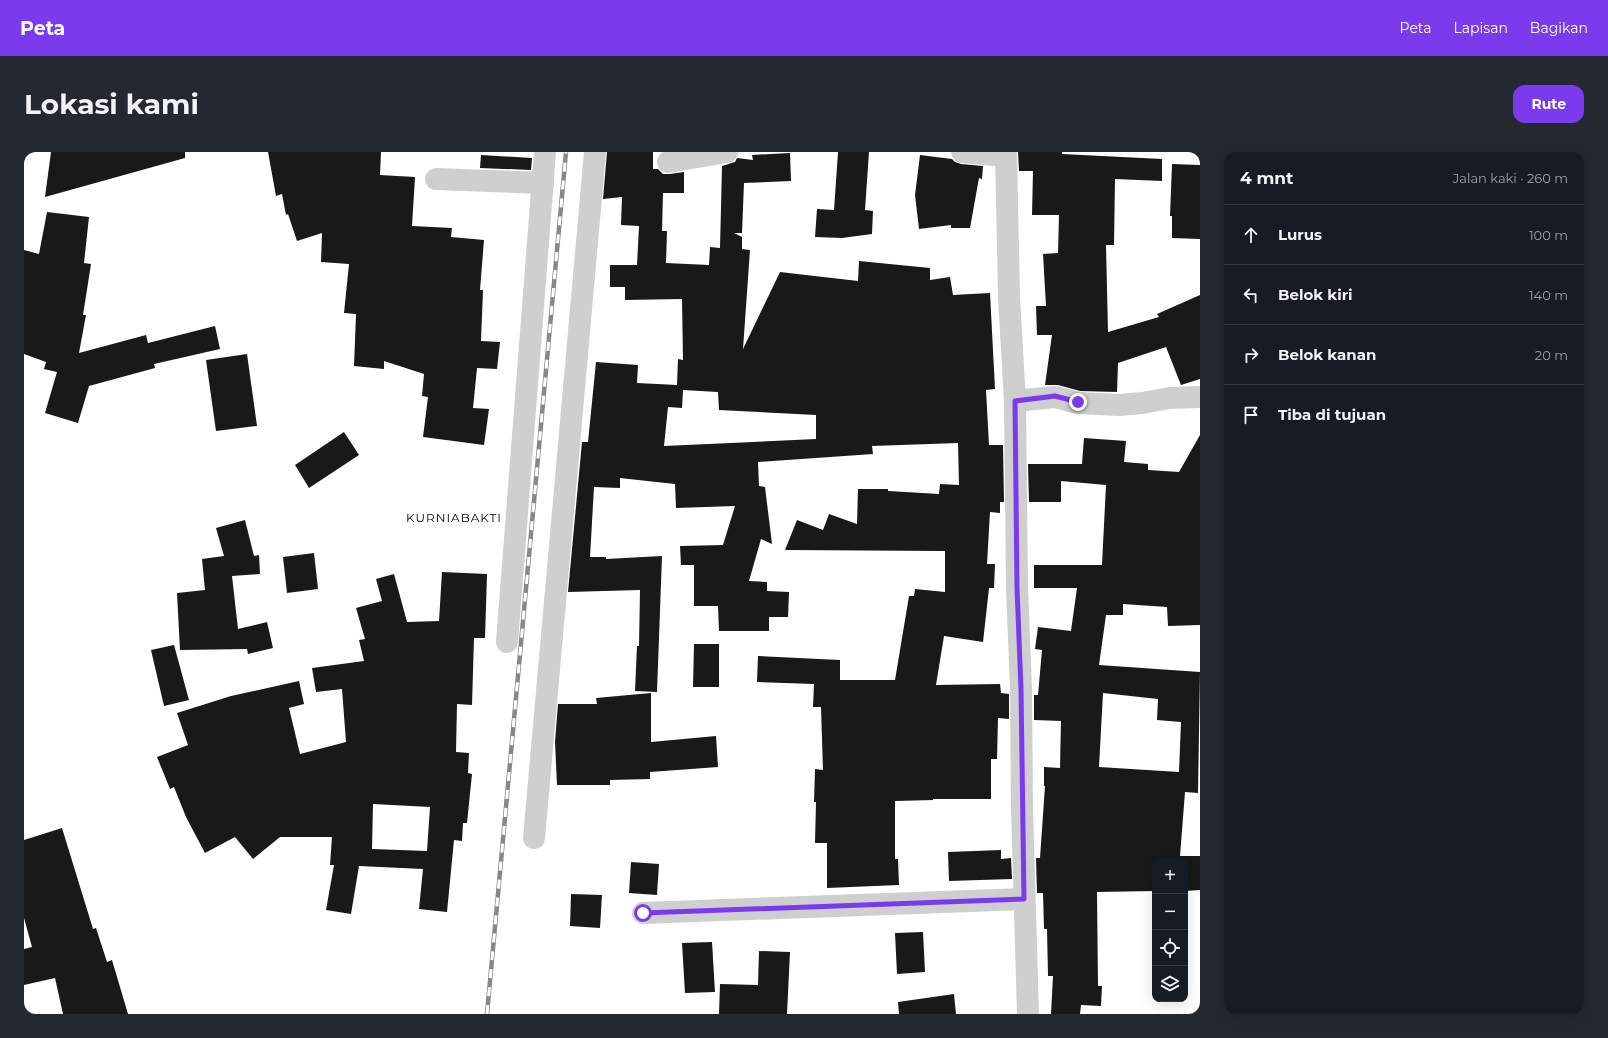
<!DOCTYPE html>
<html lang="id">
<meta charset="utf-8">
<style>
body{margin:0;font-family:Montserrat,sans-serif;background:#242831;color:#f1f3f6}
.controls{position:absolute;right:12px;bottom:12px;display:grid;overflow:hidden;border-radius:8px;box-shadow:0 4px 16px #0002}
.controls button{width:36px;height:36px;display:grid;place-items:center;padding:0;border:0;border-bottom:1px solid #363941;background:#171b24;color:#f1f3f6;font:20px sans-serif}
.stop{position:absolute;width:12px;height:12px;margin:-9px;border:3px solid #7c3aed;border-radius:50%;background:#fff}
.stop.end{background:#7c3aed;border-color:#fff;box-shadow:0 1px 4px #0008}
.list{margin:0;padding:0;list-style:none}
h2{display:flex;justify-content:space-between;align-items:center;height:52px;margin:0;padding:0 16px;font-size:17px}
h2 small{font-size:13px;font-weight:400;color:#9ea1a6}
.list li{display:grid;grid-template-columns:26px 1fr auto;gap:12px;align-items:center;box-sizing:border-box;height:60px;padding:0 16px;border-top:1px solid #363941}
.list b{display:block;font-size:15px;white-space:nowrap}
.list em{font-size:13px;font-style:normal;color:#9ea1a6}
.icon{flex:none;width:22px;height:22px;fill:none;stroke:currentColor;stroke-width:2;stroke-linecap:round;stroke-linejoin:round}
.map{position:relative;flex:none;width:1176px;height:862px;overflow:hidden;border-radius:12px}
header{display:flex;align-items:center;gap:24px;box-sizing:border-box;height:56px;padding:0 20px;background:#7c3aed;color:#fff}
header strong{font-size:19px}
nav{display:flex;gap:22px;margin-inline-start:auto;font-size:14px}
.intro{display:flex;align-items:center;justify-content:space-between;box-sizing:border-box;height:96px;padding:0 24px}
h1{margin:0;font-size:28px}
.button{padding:10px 18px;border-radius:12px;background:#7c3aed;color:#fff;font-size:14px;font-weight:700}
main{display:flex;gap:24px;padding:0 24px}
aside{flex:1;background:#171b24;border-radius:12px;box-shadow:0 4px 16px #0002}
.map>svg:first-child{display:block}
.building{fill:#191919;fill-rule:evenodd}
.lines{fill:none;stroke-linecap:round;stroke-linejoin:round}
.minor{stroke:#cfcfcf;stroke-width:22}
.rail-casing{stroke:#878787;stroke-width:4.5}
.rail{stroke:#fff;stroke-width:3;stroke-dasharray:9;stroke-linecap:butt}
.route{stroke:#7c3aed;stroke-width:5}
.labels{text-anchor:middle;stroke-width:4;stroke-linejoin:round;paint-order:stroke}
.quarter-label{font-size:12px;letter-spacing:1px;fill:#000;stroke:#fff}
</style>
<header>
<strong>Peta</strong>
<nav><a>Peta</a><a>Lapisan</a><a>Bagikan</a></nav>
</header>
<div class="intro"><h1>Lokasi kami</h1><a class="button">Rute</a></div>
<main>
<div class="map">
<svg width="1176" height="862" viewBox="0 0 1176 862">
<rect width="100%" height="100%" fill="#fff"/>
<!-- building -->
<g class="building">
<polygon points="27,0 161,0 161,6 21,45"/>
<polygon points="244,0 357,0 356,23 391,25 388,74 428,76 427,85 460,88 456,138 459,138 457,189 476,190 473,217 453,216 449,256 465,257 460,293 399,285 404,245 398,244 400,222 360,209 360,217 330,214 332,162 320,161 325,112 297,110 298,81 273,89 264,62 262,63 258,42 252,44"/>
<path d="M583,0H629V17H634L639,22H646L660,20V41H639L638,79H643L642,111L685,113L686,95L696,96L698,14L711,10L713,6L729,8L728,3L766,1L767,29L720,31L718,81H710L718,85V97L726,98L719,197L756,120L834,129L835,109L906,116V128L926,125L929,143L966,141L971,237L962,238L965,293H979L980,350H976V361L966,360L963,412H971L970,436H965L959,490L920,484L912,533L976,532L977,541L985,542V567L974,566L973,607H967V647H909V648L871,649V707H874L875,733L803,736V691H791L792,650H790L791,617L799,618L797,555H789L790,532L733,530L734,504L816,508V528H871L885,444H890L891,437L921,440V399L761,398L773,368L799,378L805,362L833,372L834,337H864V339L915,342L916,332L935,333L934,291L848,294L849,302L734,310L735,334L741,335L748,392L737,387L725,429L743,430V439L765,440L764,465H745V479H695L694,454H670V413H657L656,394L699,393L711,354L652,356L651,332L596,326V336L570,335L566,405H582V407L638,404L633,540L611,539L613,494H615L616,438L544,440L558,290H564L572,210L614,213L613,231L653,233L654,207L659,208L658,147L601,148V135H586V113H613L615,74L597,73L598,45L579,47ZM659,238L694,240L695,258L792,263V287L640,294L644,255L658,256Z"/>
<polygon points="814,0 845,0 841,58 849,59 848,82 818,86 791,85 793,57 810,58"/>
<polygon points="994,0 1038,0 1038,2 1138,7 1138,29 1091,27 1090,93 1082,93 1084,180 1135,165 1133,162 1176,143 1176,227 1157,233 1142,195 1094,211 1093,240 1056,239 1034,233 1021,233 1028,183 1013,183 1012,154 1022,154 1019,102 1034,101 1035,63 1008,63 1009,19 995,19"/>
<polygon points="457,3 508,6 507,18 456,16"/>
<polygon points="896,3 928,7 931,10 937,12 959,14 958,27 955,26 946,76 927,76 927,73 895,77 891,43"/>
<polygon points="1148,12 1176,13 1176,87 1148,86 1148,64 1146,64"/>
<polygon points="23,60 65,65 60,111 67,112 59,163 62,163 55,201 122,183 124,191 191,174 196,197 130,212 131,216 65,234 54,271 21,261 33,220 20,217 22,210 0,202 0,98 15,102"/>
<polygon points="223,202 233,274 192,279 182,208"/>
<polygon points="320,280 335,303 285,336 271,313"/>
<path d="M1176,283V473L1144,474L1143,455L1099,452V463H1082L1075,513L1176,520L1174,641L1161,640L1156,704H1176V738L1161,739V709H1131V739L1073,740L1074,834H1078L1077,854L1057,853L1056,862H1027L1029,824H1024L1023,777H1020L1019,741H1013L1012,706H1016L1021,634H1020V615L1036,616L1037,569L1010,568V543H1014L1018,498L1011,497L1014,475L1047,479L1053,436H1010V413H1078L1082,333L1037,329V350H1005L1004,312H1058L1060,286L1102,289L1100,310L1124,312V318L1155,320ZM1079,541L1134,547L1133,568L1157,570L1155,620L1075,615Z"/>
<polygon points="221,368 230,404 235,403 236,422 208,424 214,477 243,470 249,496 224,502 223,497 156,498 153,441 181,438 178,407 200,404 192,376"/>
<polygon points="290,401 294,437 263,441 259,405"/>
<path d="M418,420L463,422L461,486H450L448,553L433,552L432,600L445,601L444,621L448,622L443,671H439L438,689L430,688L423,760L395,757L399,717L335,714L327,762L302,758L310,713H306L308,685H256L229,707L211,685L181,701L162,665L150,635L146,637L133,605L164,593L153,561L207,544L275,529L280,552L265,556L276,602L322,590L318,537L292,540L288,516L340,509L335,488L341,487L332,456L358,449L352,427L370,422L383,470L415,469ZM349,652L406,655L403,699L348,697Z"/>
<polygon points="670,492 695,492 695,535 669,535"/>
<polygon points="150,493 165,548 140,554 127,498"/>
<polygon points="627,541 627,590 692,584 694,615 626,620 626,627 586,628 586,633 533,633 531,590 534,552 573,552 572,546"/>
<polygon points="38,676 69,777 72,776 83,810 88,808 104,862 39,862 31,826 0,833 0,797 8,795 0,766 0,688"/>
<polygon points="977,698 977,707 987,706 988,727 925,729 924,700"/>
<polygon points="607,710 635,712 633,743 605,741"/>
<polygon points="547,742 578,743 576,776 546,774"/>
<polygon points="899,780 901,820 873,822 871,781"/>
<polygon points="688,790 691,840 661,841 658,791"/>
<polygon points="735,799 766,800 763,862 695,862 696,832 734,833"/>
<polygon points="930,842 932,862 875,862 874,850"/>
</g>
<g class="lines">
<!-- minor -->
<g class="minor">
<polyline points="938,0 982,4"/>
<polyline points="982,0 985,145 991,249 993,436 997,537 998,656 1004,862"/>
<polyline points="644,10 703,0"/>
<polyline points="412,27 519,31"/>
<polyline points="991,249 1031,245 1054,251 1095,253 1118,251 1146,246 1176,245"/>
<polyline points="483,490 521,0"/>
<polyline points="510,686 571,0"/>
<polyline points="619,761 1000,747"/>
</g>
<defs>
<polyline id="rail" points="463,862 542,0"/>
</defs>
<!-- rail casing -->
<use href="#rail" class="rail-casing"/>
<!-- rail -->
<use href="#rail" class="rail"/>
</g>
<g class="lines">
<!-- route -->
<polyline class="route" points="619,761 1000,747 997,537 993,436 991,249 1031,244 1054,250"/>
</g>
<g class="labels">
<!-- quarter labels -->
<g class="quarter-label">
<text x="430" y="370">KURNIABAKTI</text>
</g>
</g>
</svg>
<div class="controls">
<button>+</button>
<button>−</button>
<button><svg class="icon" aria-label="locate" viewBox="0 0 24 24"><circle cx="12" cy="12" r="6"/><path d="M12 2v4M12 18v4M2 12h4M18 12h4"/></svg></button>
<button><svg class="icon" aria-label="layers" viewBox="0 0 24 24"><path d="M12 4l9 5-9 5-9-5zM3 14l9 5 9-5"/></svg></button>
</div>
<div class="stop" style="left:619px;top:761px"></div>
<div class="stop end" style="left:1054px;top:250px"></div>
</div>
<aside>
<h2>4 mnt<small>Jalan kaki · 260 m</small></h2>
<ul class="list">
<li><svg class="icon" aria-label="ahead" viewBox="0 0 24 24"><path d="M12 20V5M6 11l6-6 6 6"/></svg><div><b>Lurus</b></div><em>100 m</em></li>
<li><svg class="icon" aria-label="left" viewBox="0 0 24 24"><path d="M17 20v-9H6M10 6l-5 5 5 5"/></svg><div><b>Belok kiri</b></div><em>140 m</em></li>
<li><svg class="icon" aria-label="right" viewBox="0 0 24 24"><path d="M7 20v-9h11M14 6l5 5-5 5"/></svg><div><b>Belok kanan</b></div><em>20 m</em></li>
<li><svg class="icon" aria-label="arrive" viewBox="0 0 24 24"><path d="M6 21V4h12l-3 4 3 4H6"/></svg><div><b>Tiba di tujuan</b></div></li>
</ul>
</aside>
</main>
